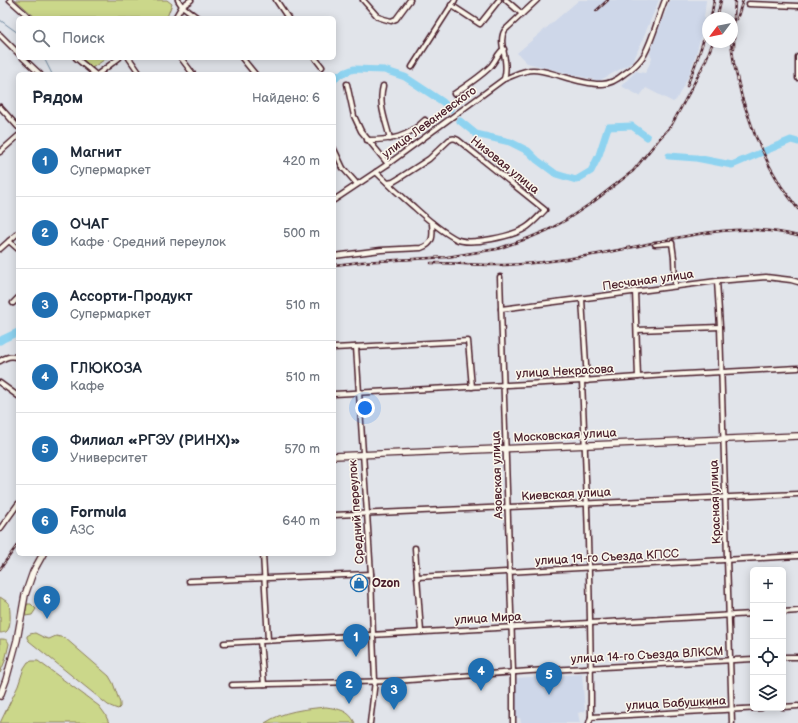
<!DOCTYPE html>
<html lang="ru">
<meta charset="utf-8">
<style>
body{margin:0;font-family:"Balsamiq Sans",sans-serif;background:#f2f2f3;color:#1f2937}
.controls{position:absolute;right:12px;bottom:12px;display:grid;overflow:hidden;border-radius:6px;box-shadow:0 2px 10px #0003}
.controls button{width:36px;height:36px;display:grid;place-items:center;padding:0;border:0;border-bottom:1px solid #e0e1e3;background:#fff;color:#1f2937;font:20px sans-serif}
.compass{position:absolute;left:702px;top:12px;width:36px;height:36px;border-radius:50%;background:#fff;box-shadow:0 2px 10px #0003;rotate:238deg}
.you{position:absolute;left:365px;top:408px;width:14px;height:14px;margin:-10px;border:3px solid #fff;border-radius:50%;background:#1a73e8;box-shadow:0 0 0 6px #1a73e833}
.badge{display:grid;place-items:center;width:26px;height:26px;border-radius:50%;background:#1f6fb2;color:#fff;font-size:13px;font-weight:700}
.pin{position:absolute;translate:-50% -33px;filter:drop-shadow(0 1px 2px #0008)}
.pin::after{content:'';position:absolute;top:21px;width:14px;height:12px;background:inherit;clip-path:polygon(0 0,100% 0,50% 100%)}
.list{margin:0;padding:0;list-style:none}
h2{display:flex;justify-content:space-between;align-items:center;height:52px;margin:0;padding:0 16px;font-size:17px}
h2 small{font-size:13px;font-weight:400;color:#747a83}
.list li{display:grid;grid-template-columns:26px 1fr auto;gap:12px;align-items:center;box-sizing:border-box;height:72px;padding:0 16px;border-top:1px solid #e0e1e3}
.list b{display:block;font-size:15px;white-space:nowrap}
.list p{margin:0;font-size:13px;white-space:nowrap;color:#747a83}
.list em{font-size:13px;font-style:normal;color:#747a83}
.icon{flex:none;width:22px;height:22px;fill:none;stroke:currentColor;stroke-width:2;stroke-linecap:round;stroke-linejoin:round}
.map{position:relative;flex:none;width:798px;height:723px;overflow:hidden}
.search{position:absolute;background:#fff;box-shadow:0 2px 10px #0003;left:16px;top:16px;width:320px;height:44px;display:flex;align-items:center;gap:10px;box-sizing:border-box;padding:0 14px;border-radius:6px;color:#747a83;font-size:15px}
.panel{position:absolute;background:#fff;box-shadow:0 2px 10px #0003;left:16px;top:72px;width:320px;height:484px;border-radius:6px}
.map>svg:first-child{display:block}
.built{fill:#ced7e9}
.green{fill:#cbd78a;stroke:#8a7b5a}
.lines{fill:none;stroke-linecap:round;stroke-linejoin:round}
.stream{stroke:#738ba1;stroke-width:1}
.river{stroke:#8ed3f0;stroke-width:7}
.minor-casing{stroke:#4a1f2b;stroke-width:7}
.major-casing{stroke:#4a1f2b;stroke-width:8}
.minor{stroke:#fbf7ec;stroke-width:4}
.major{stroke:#fbf7ec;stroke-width:5.5}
.rail-casing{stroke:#4a1f2b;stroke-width:2.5}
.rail{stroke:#fbf7ec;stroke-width:1;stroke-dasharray:3;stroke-linecap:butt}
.labels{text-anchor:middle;stroke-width:3;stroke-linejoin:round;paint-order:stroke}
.street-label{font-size:12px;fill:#4a1f2b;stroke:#fbf7ec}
.poi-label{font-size:12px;font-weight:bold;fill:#4a1f2b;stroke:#fbf7ec;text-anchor:start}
</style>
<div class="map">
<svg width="798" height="723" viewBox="0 0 798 723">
<rect width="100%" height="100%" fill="#e1e4ea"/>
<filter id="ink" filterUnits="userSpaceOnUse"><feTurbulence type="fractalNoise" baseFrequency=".025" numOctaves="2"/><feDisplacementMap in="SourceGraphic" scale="8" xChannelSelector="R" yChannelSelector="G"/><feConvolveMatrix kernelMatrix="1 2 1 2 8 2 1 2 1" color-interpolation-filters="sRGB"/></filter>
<g filter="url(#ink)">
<!-- built -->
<g class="built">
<polygon points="579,0 659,0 633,62 599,81 527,63 517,53"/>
<polygon points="670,0 706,0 703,27 697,51 689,75 676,100 673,102 646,88 640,96 621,86 636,71 645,73 652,59 650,53"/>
<polygon points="582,674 585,711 578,713 580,723 521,723 520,718 515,718 515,678"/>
</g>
<!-- green -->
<g class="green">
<polygon points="16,0 167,0 172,4 167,17 166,18 36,18"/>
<polygon points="81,58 107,58 92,68"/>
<path d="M0,597L9,603C10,609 12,628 6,632C6,632 1,633 0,633Z"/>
<polygon points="27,604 31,604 36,609 32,615 25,616 25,615"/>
<polygon points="35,633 45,638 49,639 56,636 65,638 109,676 113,683 120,703 120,707 118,709 115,708 108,705 29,641 27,638 27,636 30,634"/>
<path d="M0,639C4,639 8,639 9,644L5,661L0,673Z"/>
<polygon points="32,661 38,661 99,706 105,714 109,723 0,723 18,686 24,668 28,662"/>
<path d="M326,707C339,709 349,710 355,723H265C283,711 305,709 326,707Z"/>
</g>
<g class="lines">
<!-- stream -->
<g class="stream">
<polyline points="0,20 18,33"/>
<polyline points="44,58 52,74"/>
</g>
<!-- river -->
<g class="river">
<polyline points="334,80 338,75 354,69 384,70 405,77 443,102 450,109"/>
<polyline points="460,121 476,134 510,142 528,151 537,160 556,174 576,180 591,171 599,155 608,127 632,126 647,137"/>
<polyline points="669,156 696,158 732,165 791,140 798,142"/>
<polyline points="0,341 3,339 18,332"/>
</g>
<defs>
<g id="minor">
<polyline points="10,0 30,18"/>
<polyline points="178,0 182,6 198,18"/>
<polyline points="276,0 288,18"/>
<polyline points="363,0 378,17 384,19 391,21 396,19 410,0"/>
<polyline points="506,0 522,14"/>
<polyline points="749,4 798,6"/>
<polyline points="451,5 480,24 499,0"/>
<polyline points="175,18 182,6 191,0"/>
<polyline points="0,35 18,53"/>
<polyline points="798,57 798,78"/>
<polyline points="23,58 40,74"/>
<polyline points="76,58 95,74"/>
<polyline points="129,58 140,74"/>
<polyline points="181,58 193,74"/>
<polyline points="242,58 255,74"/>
<polyline points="315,58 322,67"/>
<polyline points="412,67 455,0"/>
<polyline points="98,74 119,58"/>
<path d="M504,79C506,73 506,67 505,60C504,50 499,39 505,30L537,0"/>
<polyline points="347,84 354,116 361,131 388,164"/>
<path d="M383,86C378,105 386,121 390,139"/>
<path d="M454,94C466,86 480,77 490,67C496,61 498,52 504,49"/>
<polyline points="0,107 18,127"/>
<path d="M367,140C392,140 407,138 425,120"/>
<polyline points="334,149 343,168 357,184"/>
<polyline points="0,152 18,136"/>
<path d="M376,172C388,184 401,196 414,207C427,219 441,231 456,239C470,246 514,236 527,227C534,222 539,216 545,210L458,140C455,138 452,138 449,140L429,159L398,179L393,182L388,183"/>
<path d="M334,200L388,164L504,79C513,76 523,70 533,70C540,70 547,72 554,74C568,78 588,85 602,84C610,84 618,79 624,74C632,69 639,63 644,55C653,39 658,17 665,0"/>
<polyline points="9,241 18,249"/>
<polyline points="655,244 672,243 674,258 675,286"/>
<polyline points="0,249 18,233"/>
<path d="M334,256L381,250L421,248C434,244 433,235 432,223"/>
<polyline points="500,277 513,672 513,723"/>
<polyline points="717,281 720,327 732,723"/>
<polyline points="635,291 638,377"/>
<polyline points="582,299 587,381"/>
<polyline points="13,303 18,298"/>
<polyline points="501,309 717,281 766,277 791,280 798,282"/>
<polyline points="637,330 720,327"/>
<polyline points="356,347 371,574 373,635 375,681 370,723"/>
<polyline points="334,348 468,341 472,387"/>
<path d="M0,361C6,357 11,355 18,358"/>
<path d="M582,381C587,493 591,605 591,717L589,723"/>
<polyline points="0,383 18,396"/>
<polyline points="334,394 582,381 666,375 798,368"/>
<polyline points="334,515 798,494"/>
<polyline points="0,529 18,504"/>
<polyline points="415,548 421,632"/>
<polyline points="263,554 268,640"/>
<polyline points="417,577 798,556"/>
<polyline points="189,581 371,574"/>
<polyline points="783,612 798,611"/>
<polyline points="260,641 264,684"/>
<polyline points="224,643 753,614"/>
<polyline points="783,657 798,657"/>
<polyline points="232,685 396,681 530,671 753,659"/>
<polyline points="783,707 798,706"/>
<polyline points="591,717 761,708"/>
</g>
<g id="major">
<polyline points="334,456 798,436"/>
<polyline points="0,696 6,680 17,640 25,595 33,572 43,554"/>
</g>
</defs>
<!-- minor casing -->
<use href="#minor" class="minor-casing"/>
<!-- major casing -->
<use href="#major" class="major-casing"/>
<!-- minor -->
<use href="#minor" class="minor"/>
<!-- major -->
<use href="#major" class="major"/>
<defs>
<g id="rail">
<polyline points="596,11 608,0"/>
<polyline points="711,18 714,0"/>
<polyline points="717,18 721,0"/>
<polyline points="737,19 743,0"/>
<polyline points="731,42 734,64 742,98 755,135 770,167 781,186 798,209"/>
<polyline points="734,48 734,18 735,0"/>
<path d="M687,86C695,65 704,44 708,22"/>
<path d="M431,263C453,263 474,265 495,265C527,265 560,260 592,255C662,244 726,218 798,236"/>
<polyline points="334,265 361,262 414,259 447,257 497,249 529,238 548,230 566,220 593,202 633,171 659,139 671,126 689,93 705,62 713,42"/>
<polyline points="0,569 18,544"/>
</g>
</defs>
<!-- rail casing -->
<use href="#rail" class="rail-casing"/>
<!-- rail -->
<use href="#rail" class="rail"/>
</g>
</g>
<!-- icons -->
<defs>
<symbol id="shop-ring" viewBox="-11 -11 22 22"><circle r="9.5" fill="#fbf7ec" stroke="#1f6fb2" stroke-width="1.5"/><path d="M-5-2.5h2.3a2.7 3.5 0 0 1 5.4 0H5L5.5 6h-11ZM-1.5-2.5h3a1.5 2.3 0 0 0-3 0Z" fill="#1f6fb2"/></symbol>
</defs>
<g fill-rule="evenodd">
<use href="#shop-ring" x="349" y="573" width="20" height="20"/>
</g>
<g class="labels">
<!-- street labels -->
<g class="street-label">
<text transform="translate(429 122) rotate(-36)" y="4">улица Леваневского</text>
<text transform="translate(505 165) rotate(39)" y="4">Низовая улица</text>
<text transform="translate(648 280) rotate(-8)" y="4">Песчаная улица</text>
<text transform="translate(565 371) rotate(-3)" y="4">улица Некрасова</text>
<text transform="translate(565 435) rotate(-3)" y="4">Московская улица</text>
<text transform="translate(497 475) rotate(-92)" y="4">Азовская улица</text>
<text transform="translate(566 494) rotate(-3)" y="4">Киевская улица</text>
<text transform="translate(715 502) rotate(-92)" y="4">Красная улица</text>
<text transform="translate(356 512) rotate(-94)" y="4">Средний переулок</text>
<text transform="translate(607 557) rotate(-3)" y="4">улица 19-го Съезда КПСС</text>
<text transform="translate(488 618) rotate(-3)" y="4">улица Мира</text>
<text transform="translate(647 655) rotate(-3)" y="4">улица 14-го Съезда ВЛКСМ</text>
<text transform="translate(676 703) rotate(-3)" y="4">улица Бабушкина</text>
</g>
<!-- poi labels -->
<g class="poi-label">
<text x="372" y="587">Ozon</text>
</g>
</g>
</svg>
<div class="controls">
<button>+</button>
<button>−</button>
<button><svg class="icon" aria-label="locate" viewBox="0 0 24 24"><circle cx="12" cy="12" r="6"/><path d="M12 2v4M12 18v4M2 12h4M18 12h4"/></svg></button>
<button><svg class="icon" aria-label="layers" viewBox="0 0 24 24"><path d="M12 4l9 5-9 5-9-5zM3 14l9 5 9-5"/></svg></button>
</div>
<svg class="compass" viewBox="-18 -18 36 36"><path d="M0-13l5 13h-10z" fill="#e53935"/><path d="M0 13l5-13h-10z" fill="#747a83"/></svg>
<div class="you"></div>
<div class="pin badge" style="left:356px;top:657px">1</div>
<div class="pin badge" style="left:349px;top:704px">2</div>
<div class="pin badge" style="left:394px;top:710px">3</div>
<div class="pin badge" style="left:481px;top:691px">4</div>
<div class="pin badge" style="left:549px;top:695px">5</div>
<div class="pin badge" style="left:47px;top:619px">6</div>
<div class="search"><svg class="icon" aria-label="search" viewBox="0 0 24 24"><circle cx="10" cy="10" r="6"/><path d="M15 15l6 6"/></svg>Поиск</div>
<section class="panel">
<h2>Рядом<small>Найдено: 6</small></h2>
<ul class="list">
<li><span class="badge">1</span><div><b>Магнит</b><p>Супермаркет</p></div><em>420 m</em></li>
<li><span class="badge">2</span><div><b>ОЧАГ</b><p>Кафе · Средний переулок</p></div><em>500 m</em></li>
<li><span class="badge">3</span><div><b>Ассорти-Продукт</b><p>Супермаркет</p></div><em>510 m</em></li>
<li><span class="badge">4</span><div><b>ГЛЮКОЗА</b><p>Кафе</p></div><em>510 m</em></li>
<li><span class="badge">5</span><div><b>Филиал «РГЭУ (РИНХ)»</b><p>Университет</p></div><em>570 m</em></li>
<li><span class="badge">6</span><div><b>Formula</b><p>АЗС</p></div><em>640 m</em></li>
</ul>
</section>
</div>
